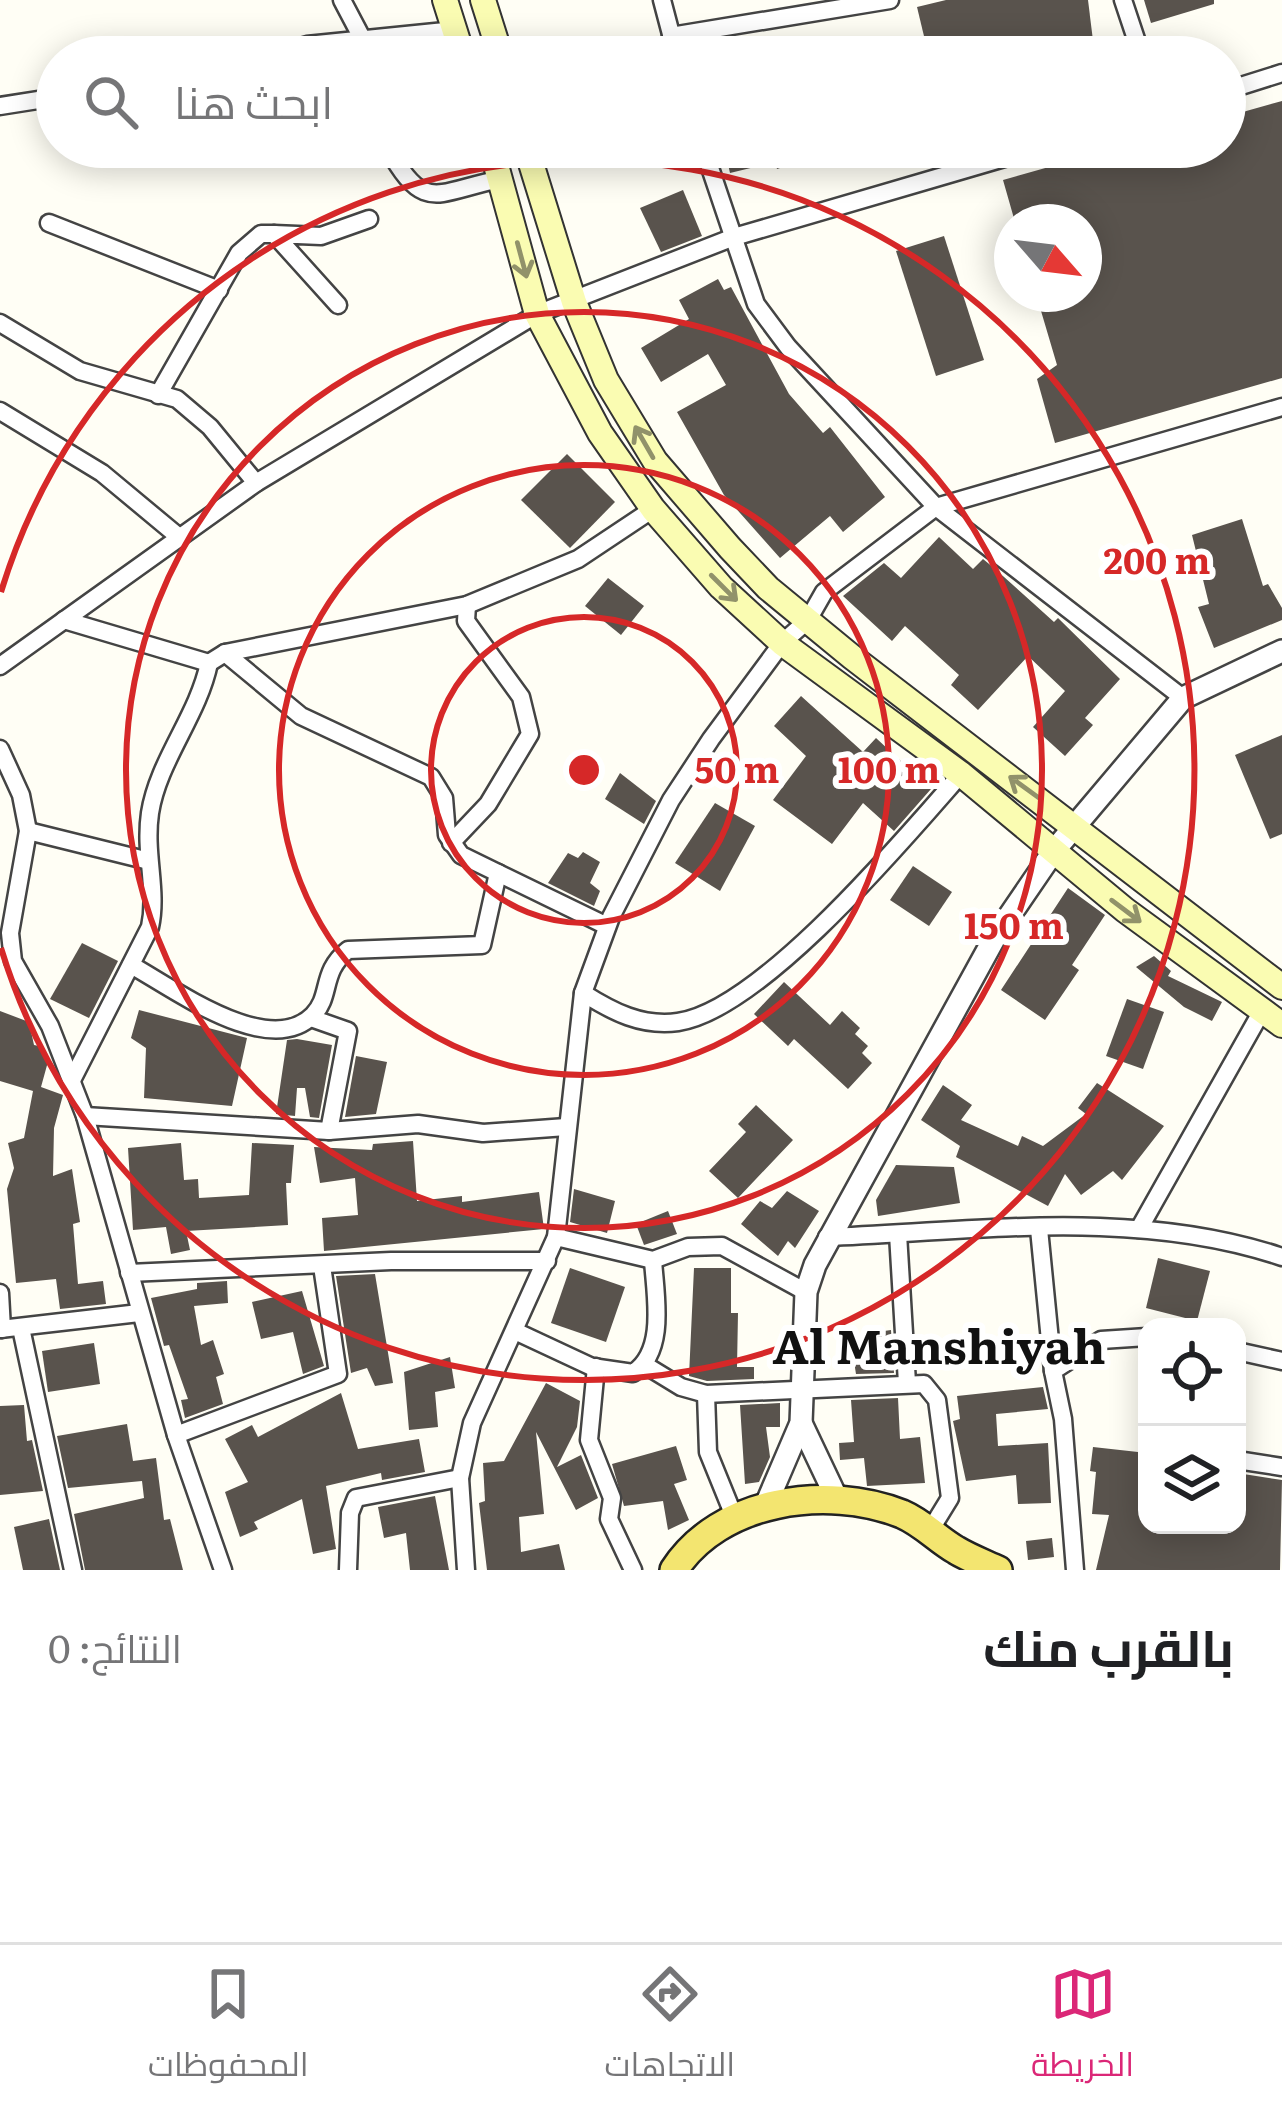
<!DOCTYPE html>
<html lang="ar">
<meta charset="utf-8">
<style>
body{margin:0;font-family:Literata,Cairo,serif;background:#f2f2f2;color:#202124;direction:rtl}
.controls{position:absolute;right:36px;bottom:36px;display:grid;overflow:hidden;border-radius:24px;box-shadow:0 6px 30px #0003}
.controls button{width:108px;height:108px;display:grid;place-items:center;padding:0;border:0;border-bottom:3px solid #e0e0e0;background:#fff;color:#202124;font:60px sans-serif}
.compass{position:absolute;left:994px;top:204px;width:108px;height:108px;border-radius:50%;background:#fff;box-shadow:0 6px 30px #0003;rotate:118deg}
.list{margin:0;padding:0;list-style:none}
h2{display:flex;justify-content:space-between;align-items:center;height:156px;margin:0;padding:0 48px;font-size:51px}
h2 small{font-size:39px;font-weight:400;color:#757577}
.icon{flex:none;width:66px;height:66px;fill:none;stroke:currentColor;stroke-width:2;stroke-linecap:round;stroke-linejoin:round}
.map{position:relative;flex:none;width:1282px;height:1570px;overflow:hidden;direction:ltr}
.search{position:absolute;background:#fff;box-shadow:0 6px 30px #0003;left:36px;right:36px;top:36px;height:132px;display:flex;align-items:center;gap:30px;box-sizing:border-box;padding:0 42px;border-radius:66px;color:#757577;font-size:45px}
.sheet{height:372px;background:#fff}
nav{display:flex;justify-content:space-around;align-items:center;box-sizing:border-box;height:168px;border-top:3px solid #e0e0e0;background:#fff;font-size:33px;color:#757577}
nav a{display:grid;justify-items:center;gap:6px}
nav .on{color:#db2777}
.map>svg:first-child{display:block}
.building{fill:#59534d}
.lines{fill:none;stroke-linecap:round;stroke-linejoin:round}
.minor-casing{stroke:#444;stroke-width:21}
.tertiary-casing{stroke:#444;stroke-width:26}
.secondary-casing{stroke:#333;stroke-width:28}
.primary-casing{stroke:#222;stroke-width:32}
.minor{stroke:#fff;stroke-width:16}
.tertiary{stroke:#fff;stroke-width:21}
.secondary{stroke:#fafcb2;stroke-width:24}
.primary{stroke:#f3e570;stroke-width:27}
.oneway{stroke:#91926a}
.ring{fill:none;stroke:#d62828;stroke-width:6}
.labels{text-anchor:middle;stroke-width:12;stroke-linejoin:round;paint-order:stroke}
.district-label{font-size:48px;font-weight:bold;fill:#111;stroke:#fff}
.centre{fill:#d62828;stroke:#fff;stroke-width:6}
.ring-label{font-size:36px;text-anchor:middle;font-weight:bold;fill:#d62828;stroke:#fff;stroke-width:12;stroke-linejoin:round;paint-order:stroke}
</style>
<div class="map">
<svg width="1282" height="1570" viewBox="0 0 1282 1570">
<rect width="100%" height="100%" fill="#fffef5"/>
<!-- building -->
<g class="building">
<polygon points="946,0 1088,0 1095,57 929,57 917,7"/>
<polygon points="1144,0 1214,0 1214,4 1151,23"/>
<polygon points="1282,101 1282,378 1055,443 1037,379 1057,365 1036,294 1084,294 1084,222 1015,222 1003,180 1120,147 1225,147 1225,117"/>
<polygon points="724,147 833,147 834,150 777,169 775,162 730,173"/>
<polygon points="683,190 702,236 661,252 640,208"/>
<polygon points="944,236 984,360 936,376 896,251"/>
<polygon points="718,279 724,290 731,287 789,394 823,433 830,427 885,497 843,532 830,516 780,558 724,495 677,412 726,385 708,354 661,382 641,348 689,319 679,300"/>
<polygon points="567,454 615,502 570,548 521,500"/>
<polygon points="1242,519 1263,586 1268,584 1282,608 1282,620 1214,648 1198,607 1209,604 1192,535"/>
<polygon points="939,537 973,569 983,559 994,568 1054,622 1058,618 1120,679 1085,718 1093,725 1065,756 1033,727 1065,691 1028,656 978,710 951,685 959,675 905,626 892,641 843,596 884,563 901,578"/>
<polygon points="608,578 644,606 621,635 585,606"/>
<polygon points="801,696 863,752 876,738 931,789 894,831 863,803 832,844 773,800 806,756 774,726"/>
<polygon points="1282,735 1282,834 1270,839 1235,755"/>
<polygon points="620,773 656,801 644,824 605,799"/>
<polygon points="715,803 755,826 720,891 675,863"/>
<polygon points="583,852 600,862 590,883 600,891 594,906 548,883 568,853 578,858"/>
<polygon points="913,866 952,892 929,926 890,900"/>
<polygon points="1068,888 1105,915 1072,965 1079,970 1045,1020 1001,990"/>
<polygon points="82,943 118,961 89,1018 50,999"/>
<polygon points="1154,956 1171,971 1168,976 1222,1002 1212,1021 1184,1007 1136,967"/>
<polygon points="784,982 830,1025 842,1011 860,1028 855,1034 868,1046 862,1053 872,1063 848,1089 794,1039 788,1046 754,1014"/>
<polygon points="1127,999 1164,1012 1143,1069 1106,1056"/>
<polygon points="139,1010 247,1038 232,1106 144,1098 146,1048 131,1038"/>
<polygon points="0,1011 29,1022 34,1045 44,1047 42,1055 49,1058 41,1087 63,1095 54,1128 53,1176 72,1169 80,1222 73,1224 78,1284 103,1281 106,1304 60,1309 56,1279 16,1283 7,1189 14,1168 8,1143 24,1138 33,1091 0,1081"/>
<polygon points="297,1039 332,1045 319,1118 310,1117 305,1088 297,1088 295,1116 276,1114 287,1040"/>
<polygon points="356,1056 387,1062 376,1114 345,1117"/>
<polygon points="1097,1083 1164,1126 1122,1180 1113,1171 1081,1195 1065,1174 1048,1206 956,1157 960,1146 921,1120 943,1085 972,1105 961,1120 1018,1146 1022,1136 1043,1146 1086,1114 1078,1108"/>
<polygon points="756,1105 793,1140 738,1198 709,1171 746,1132 738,1124"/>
<polygon points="413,1141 417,1201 462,1196 462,1202 539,1192 544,1229 324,1251 322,1218 358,1215 355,1178 320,1183 314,1147 372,1150 373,1144"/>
<polygon points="181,1143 184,1180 198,1179 199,1198 249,1195 252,1143 294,1145 291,1183 286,1183 288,1225 186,1231 190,1250 171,1254 166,1227 133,1230 128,1148"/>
<polygon points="896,1165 954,1167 960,1203 878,1216 876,1200"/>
<polygon points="574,1189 615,1201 607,1233 570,1222"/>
<polygon points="787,1191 819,1211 795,1248 788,1241 778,1256 741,1224 760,1201 772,1208"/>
<polygon points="668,1211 677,1234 644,1245 636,1224"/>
<polygon points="1158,1258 1210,1271 1197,1321 1146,1308"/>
<polygon points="570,1268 625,1287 606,1342 551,1323"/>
<polygon points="694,1268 731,1268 731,1313 738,1313 737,1367 754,1367 754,1379 707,1381 689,1376"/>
<polygon points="375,1274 393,1383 375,1386 367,1368 351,1373 336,1276"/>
<polygon points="227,1281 228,1303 194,1306 201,1345 213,1340 224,1374 216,1377 223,1404 185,1418 181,1400 188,1399 169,1345 164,1346 151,1298 197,1289 197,1283"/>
<polygon points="302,1291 324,1366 303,1374 293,1332 261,1339 252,1302"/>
<polygon points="891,1330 894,1373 856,1374 850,1336"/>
<polygon points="94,1343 100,1384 48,1392 42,1351"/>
<polygon points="450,1357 455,1388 435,1392 438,1427 409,1430 404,1372"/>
<polygon points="546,1383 580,1401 577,1427 557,1467 581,1455 598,1498 576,1510 536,1432 544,1514 519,1517 521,1552 559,1544 565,1570 487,1570 479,1503 485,1501 483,1463 504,1461"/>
<polygon points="1043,1387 1048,1409 996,1414 998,1446 1048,1443 1051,1503 1018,1504 1016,1475 966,1481 953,1421 960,1419 957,1396"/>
<polygon points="341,1393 358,1449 419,1439 425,1472 382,1480 381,1473 326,1486 336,1549 313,1554 302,1499 254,1522 258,1529 240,1537 225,1492 248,1482 225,1439 252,1425 258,1437"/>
<polygon points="898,1398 900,1439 920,1437 925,1483 867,1486 864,1458 840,1460 839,1443 854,1442 851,1400"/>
<polygon points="780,1403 780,1427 766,1427 770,1457 759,1482 745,1484 740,1405"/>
<polygon points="24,1405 27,1441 32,1440 43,1491 0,1495 0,1406"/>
<polygon points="127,1424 133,1461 156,1458 164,1520 170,1519 183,1570 85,1570 74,1514 144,1498 142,1481 68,1488 57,1436"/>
<polygon points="676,1446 687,1480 674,1484 689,1520 668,1530 663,1501 624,1506 612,1464"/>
<polygon points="1093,1447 1147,1453 1147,1525 1237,1525 1237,1473 1282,1480 1280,1570 1096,1570 1109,1515 1092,1514 1096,1472 1090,1471"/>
<polygon points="435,1496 449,1570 410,1570 406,1533 384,1538 378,1507"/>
<polygon points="49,1519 60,1570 23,1570 14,1527"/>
<polygon points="1052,1538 1054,1557 1028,1560 1026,1541"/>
</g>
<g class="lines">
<defs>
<g id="minor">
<polyline points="342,0 362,38"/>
<polyline points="662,0 677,57"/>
<polyline points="1123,0 1142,57"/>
<polyline points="671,36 890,0"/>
<polyline points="265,57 307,45 455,30"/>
<polyline points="1225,91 1282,73"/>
<polyline points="0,106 57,97"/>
<path d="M387,147C425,215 435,192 501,179"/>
<polyline points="703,147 756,304 788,347 936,507 1183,698"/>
<polyline points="49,223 219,290"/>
<polyline points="338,305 274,234 321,236 369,219"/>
<polyline points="0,323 80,371 177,399 210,427 256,483"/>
<polyline points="158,395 239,253 261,234 274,234"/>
<polyline points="0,411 102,473 179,537"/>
<polyline points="64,620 209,663 225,653 467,605 578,559 653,509"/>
<polyline points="225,653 301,716 431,777 444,798 447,835 461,855 607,926"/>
<polyline points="0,666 256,483 537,314 734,237 1042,147"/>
<polyline points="0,749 21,795 28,831 10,933 13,961 50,1026 85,1116 176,1435 223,1570"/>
<polyline points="28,831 145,860"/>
<polyline points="451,843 488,804 530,734 521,697 466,621 467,605"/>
<path d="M131,965C173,988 269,1060 313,1015C332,996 320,972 348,950L482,945L498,873"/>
<path d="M583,993C613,1012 642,1027 678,1022C761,1010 904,839 961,774"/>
<polyline points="311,1018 348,1031 329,1131"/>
<path d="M72,1080L150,927C158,890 144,854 150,813C158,761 198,716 209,663"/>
<polyline points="85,1116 329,1131 418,1124 483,1133 566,1127"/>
<polyline points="1039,1229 1053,1371"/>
<polyline points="1139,1229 1263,1009"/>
<polyline points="898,1234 907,1383"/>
<polyline points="556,1237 653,1260 688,1247 722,1246 806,1292"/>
<path d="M827,1237C977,1231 1138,1208 1282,1257"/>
<polyline points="129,1273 391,1261 547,1261"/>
<polyline points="0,1293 2,1329"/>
<polyline points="21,1328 73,1570"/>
<polyline points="0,1329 139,1313"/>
<path d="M517,1332L592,1367L633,1373C667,1351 655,1294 653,1260"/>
<polyline points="1237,1351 1282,1361"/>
<polyline points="645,1365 681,1387 706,1394 924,1384 937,1400 950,1498 931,1529"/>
<polyline points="596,1367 589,1440 612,1498 609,1519 633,1570"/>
<polyline points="706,1394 708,1452 734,1516"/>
<polyline points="176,1435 338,1374 322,1266"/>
<polyline points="1237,1460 1282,1467"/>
<polyline points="348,1570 350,1513 356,1498 460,1478"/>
<polyline points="466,1570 460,1478 472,1423 556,1237 583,993 611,917 671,800 711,739 782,643 808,620 824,592 936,507 1282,407"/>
<polyline points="1075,1570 1063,1419 1053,1371 1101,1340 1147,1337"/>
</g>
<g id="tertiary">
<polyline points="801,1423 838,1501"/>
<polyline points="765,1507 801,1423 806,1292 815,1265 995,937 1053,852 1183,698 1282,651"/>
</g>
<g id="secondary">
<polyline points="445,0 463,57"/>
<polyline points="483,0 501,57"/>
<polyline points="491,147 537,314 600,433 653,509 721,587 782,643 961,774 1125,910 1282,1025"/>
<polyline points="526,147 574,302 606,380 655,461 730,548 768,588 852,657 1282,987"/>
</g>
<path id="primary" d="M674,1570C719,1500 826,1484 902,1514C923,1523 937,1539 956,1550C969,1558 985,1564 998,1570"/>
</defs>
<!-- minor casing -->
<use href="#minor" class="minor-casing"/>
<!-- tertiary casing -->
<use href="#tertiary" class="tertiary-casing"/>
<!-- secondary casing -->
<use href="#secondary" class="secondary-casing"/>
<!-- primary casing -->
<use href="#primary" class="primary-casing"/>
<!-- minor -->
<use href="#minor" class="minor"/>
<!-- tertiary -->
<use href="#tertiary" class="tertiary"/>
<!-- secondary -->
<use href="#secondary" class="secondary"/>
<!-- primary -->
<use href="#primary" class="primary"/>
</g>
<!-- one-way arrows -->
<defs><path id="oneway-shaft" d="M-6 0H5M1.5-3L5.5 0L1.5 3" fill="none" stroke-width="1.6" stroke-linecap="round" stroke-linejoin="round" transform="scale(3)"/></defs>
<g class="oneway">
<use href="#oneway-shaft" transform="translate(522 260) rotate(75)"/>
<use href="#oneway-shaft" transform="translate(644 442) rotate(-120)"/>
<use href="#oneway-shaft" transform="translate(724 588) rotate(45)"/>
<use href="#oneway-shaft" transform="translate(1024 787) rotate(-144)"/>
<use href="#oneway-shaft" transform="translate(1126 911) rotate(37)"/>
</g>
<!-- distance rings -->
<g class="ring">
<circle cx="584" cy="770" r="153"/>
<circle cx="584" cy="770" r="305"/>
<circle cx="584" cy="770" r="458"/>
<path d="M1 592A610 610 0 1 1 1 948"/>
</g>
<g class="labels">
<!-- district labels -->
<g class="district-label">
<text x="939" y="1364">Al Manshiyah</text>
</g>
</g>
<circle cx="584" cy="770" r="18" class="centre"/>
<g class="ring-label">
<text x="1157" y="574">200 m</text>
<text x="737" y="783">50 m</text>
<text x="889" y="783">100 m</text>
<text x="1014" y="939">150 m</text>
</g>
</svg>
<div class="controls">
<button><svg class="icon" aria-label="locate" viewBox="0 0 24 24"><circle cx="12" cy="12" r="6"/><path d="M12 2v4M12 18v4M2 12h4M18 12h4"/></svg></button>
<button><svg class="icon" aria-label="layers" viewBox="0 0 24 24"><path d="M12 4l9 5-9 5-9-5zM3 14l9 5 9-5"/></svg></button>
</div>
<svg class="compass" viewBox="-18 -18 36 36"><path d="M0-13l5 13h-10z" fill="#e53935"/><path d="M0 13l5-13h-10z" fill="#757577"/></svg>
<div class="search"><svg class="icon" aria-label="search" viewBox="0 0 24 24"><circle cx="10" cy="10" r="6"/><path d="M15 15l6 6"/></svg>ابحث هنا</div>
</div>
<section class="sheet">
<h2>بالقرب منك<small>النتائج: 0</small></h2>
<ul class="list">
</ul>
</section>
<nav>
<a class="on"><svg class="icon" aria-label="map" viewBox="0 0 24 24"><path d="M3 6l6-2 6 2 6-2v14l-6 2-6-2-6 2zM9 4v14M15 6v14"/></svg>الخريطة</a>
<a><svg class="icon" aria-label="directions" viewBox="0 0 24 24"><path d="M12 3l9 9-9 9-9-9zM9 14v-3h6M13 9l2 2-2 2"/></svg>الاتجاهات</a>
<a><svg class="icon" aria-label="saved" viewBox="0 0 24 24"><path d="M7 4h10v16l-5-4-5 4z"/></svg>المحفوظات</a>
</nav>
